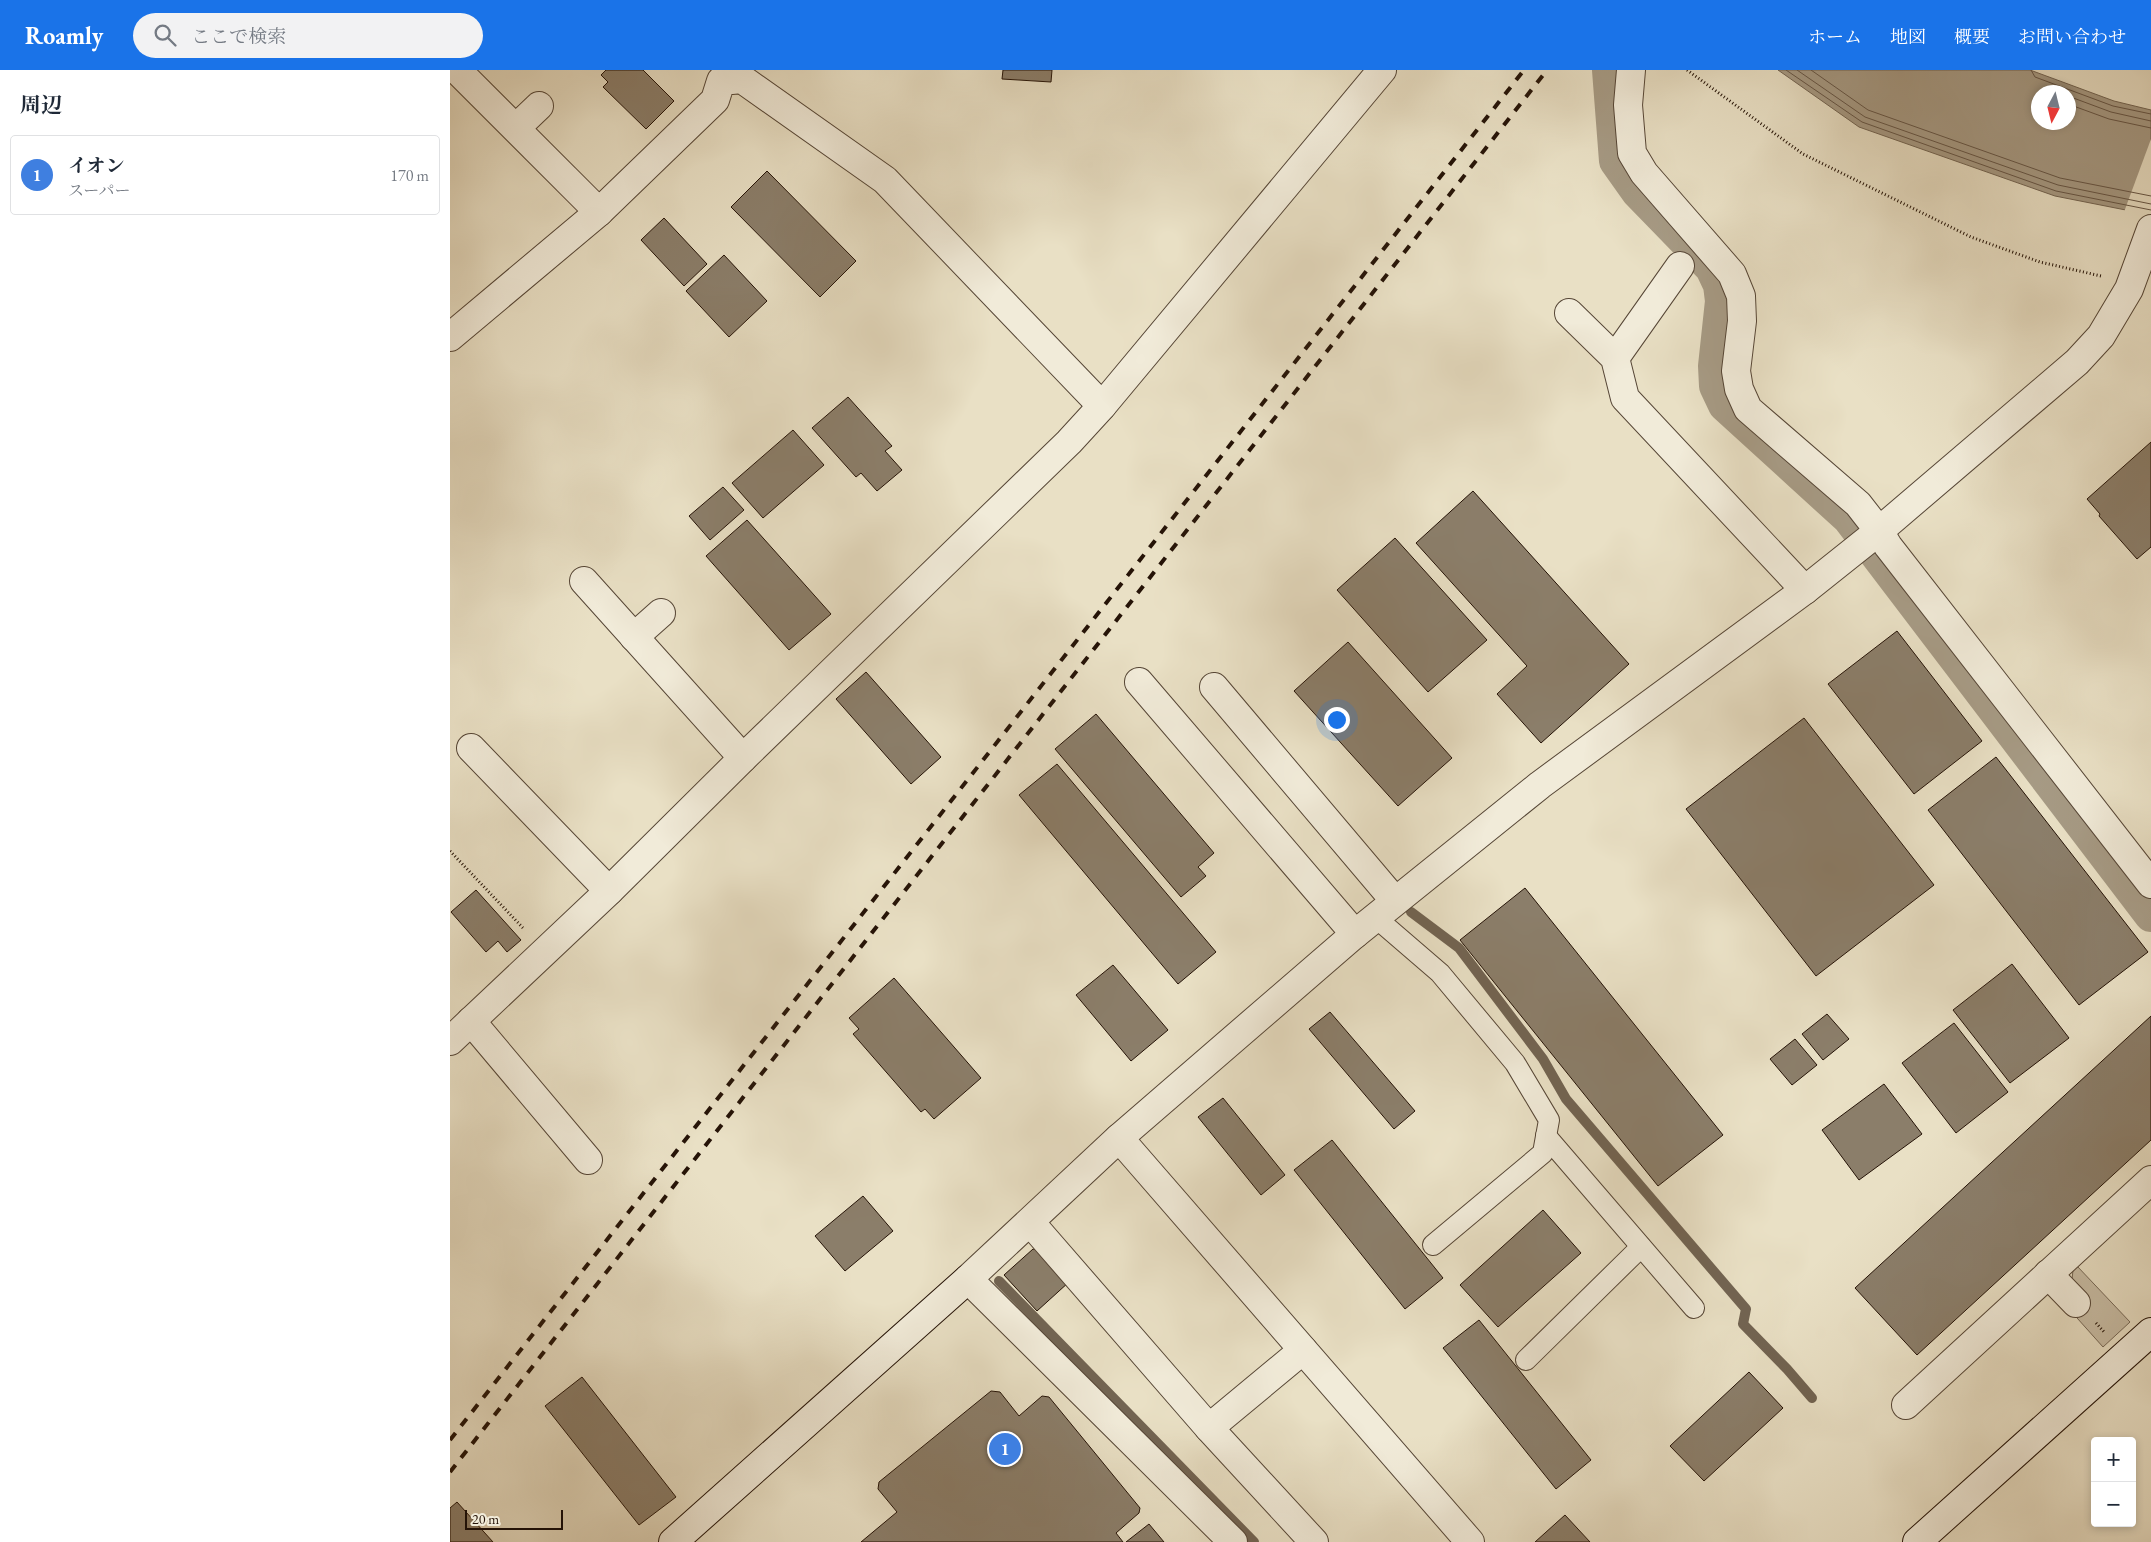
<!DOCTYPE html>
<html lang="ja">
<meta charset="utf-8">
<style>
body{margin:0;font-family:"EB Garamond","Noto Serif JP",serif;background:#f2f2f3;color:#1f2937}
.controls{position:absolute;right:15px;bottom:15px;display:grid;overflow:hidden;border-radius:5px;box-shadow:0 2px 8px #0003}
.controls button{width:45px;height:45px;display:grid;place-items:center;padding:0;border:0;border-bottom:1px solid #e0e1e3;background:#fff;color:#1f2937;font:25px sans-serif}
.compass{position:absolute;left:1581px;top:15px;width:45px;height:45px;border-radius:50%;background:#fff;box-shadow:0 2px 8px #0003;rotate:187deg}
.scale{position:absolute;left:15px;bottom:12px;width:98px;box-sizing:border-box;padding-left:5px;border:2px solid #251307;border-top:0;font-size:14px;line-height:18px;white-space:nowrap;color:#251307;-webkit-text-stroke:4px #f1ebd9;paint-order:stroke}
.you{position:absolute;left:886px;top:649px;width:18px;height:18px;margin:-12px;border:4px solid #fff;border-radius:50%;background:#1a73e8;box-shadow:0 0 0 8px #1a73e833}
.badge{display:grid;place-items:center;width:32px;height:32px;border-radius:50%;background:#1a73e8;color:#fff;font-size:16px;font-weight:700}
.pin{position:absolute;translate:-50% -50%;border:2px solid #fff;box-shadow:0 1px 5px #0006}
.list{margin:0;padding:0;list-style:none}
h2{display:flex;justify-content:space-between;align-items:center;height:65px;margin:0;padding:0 20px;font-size:21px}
h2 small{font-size:16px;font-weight:400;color:#747a83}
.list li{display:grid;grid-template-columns:32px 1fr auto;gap:15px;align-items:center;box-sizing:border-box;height:80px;margin:0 10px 10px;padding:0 10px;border:1px solid #e0e1e3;border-radius:5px}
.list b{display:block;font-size:19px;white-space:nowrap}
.list p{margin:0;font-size:16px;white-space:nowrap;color:#747a83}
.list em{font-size:16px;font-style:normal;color:#747a83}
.icon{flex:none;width:28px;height:28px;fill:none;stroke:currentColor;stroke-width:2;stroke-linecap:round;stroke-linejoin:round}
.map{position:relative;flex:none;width:1701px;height:1472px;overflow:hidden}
header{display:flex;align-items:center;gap:30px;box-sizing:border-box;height:70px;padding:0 25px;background:#1a73e8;color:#fff}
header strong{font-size:24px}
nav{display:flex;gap:28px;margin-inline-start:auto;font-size:18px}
.search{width:350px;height:45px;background:#f2f2f3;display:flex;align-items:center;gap:12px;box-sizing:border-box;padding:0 18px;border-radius:28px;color:#747a83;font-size:19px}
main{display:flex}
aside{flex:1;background:#fff}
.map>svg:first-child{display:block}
.green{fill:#c8bda5;stroke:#766856}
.water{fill:#a69a84;stroke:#726452;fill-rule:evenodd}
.pier{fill:#e9e0c5}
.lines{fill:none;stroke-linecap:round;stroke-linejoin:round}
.shore{stroke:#665646;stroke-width:1}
.stream{stroke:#726452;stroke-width:10}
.canal{stroke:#a69a84;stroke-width:34}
.building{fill:#8b7e6a;stroke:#251307}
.lane-casing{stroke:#564636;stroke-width:22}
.street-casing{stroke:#564636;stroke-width:30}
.secondary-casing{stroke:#251307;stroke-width:30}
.path{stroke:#251307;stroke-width:3;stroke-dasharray:1 2.5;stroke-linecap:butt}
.lane{stroke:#f1ebd9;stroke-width:20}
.street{stroke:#f1ebd9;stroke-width:28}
.secondary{stroke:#f1ebd9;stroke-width:28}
.rail{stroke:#251307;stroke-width:4;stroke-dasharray:9 9;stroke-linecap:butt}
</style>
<header>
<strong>Roamly</strong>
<div class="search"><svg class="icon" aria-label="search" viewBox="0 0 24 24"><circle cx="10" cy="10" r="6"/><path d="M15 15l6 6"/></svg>ここで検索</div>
<nav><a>ホーム</a><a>地図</a><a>概要</a><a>お問い合わせ</a></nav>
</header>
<main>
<aside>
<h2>周辺<small></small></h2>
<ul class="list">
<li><span class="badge" style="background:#3f7fe0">1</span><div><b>イオン</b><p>スーパー</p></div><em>170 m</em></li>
</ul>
</aside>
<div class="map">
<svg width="1701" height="1472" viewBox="0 0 1701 1472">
<rect width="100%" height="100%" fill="#e9e0c5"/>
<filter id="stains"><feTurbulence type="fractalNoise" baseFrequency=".004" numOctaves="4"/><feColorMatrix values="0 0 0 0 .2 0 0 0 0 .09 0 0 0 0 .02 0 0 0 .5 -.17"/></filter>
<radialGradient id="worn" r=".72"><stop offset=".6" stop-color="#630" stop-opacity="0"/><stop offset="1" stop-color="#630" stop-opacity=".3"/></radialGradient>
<!-- green -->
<polygon class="green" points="1627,1196 1680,1252 1653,1277 1619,1239 1623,1200"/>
<!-- water -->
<path class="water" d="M1328,0H1580L1664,31L1701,40V145L1605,126L1409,57ZM1588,22H1618V52H1588Z"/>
<!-- pier -->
<polygon class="pier" points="1701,69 1701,148 1674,142"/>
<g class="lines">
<!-- shore -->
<g class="shore">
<polyline points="1336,0 1412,52 1606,121 1701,140"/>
<polyline points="1347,0 1415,47 1608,115 1701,134"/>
<polyline points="1361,0 1418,40 1610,108 1701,126"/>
<polyline points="1581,0 1585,7 1663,36 1701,44"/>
<polyline points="1618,26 1661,42 1701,51"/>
<polyline points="1618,34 1659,49 1701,58"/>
</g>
<!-- stream -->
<g class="stream">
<polyline points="961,842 1009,878 1093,989 1116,1029 1296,1239 1293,1254 1337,1299 1362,1328"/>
<polyline points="549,1211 804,1472"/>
</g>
<!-- canal -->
<polyline class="canal" points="1159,0 1166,91 1188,122 1262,198 1270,215 1272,231 1265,296 1266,316 1275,335 1399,448 1701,845"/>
</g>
<!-- building -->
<g class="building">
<polygon points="156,0 193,0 224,31 196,59 153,17 158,12 151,5"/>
<polygon points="553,0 602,0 601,12 552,9"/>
<polygon points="317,101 406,191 370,227 281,137"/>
<polygon points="214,148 257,194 234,216 191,170"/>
<polygon points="274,185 317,231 279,267 236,221"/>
<polygon points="398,327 442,376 435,381 452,400 427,421 411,403 406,407 362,358"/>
<polygon points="343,360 374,395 313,448 282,413"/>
<polygon points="1701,372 1701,477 1687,489 1649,446 1650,444 1637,429"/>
<polygon points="273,417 294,440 260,470 239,446"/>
<polygon points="1023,421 1179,594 1091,673 1047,624 1077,596 966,473"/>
<polygon points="297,450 381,544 339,580 256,486"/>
<polygon points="945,468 1037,570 978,622 887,520"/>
<polygon points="1447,561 1532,671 1464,724 1378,614"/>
<polygon points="898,572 1002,688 948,736 844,621"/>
<polygon points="416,602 491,687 461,714 386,629"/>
<polygon points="646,644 764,783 748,797 756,806 731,827 605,679"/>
<polygon points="1354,648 1484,815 1366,906 1236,739"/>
<polygon points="1546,687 1698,882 1629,935 1478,740"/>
<polygon points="607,694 766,882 728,914 569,725"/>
<polygon points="1075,818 1273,1065 1208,1116 1010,870"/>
<polygon points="26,820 71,870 57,882 48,871 36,882 1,842"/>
<polygon points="1562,894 1619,968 1560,1013 1503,940"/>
<polygon points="663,895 718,960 681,991 626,925"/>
<polygon points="444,908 531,1008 484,1049 475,1039 471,1042 403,964 409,959 399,948"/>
<polygon points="880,942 965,1041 944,1059 859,959"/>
<polygon points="1377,944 1399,969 1373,990 1352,964"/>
<polygon points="1701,946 1701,1070 1467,1285 1405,1218"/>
<polygon points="1504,953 1558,1022 1506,1063 1452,993"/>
<polygon points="1345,969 1367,995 1342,1015 1320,989"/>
<polygon points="1434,1014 1472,1064 1409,1110 1372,1060"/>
<polygon points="773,1028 835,1105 811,1125 748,1047"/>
<polygon points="882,1070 993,1208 955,1239 844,1100"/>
<polygon points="413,1126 443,1161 395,1201 365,1166"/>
<polygon points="1093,1140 1131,1183 1048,1257 1010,1215"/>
<polygon points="583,1179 591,1180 619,1212 587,1241 554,1205"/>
<polygon points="1029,1250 1141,1390 1106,1419 993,1278"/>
<polygon points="1299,1302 1333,1338 1254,1411 1220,1376"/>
<polygon points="132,1307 226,1427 189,1455 95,1336"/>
<polygon points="541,1321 550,1322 569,1346 592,1326 599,1327 690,1438 689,1443 666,1463 673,1472 411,1472 447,1442 428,1419 429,1412"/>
<polygon points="7,1432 43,1472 0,1472 0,1438"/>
<polygon points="1115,1445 1140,1472 1085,1472"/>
<polygon points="699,1454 714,1472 676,1472"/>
</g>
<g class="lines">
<defs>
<g id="lane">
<polyline points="925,847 990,903 1065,993 1099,1050 1093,1083 983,1175"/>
<polyline points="1096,1066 1244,1238"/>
<polyline points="1076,1290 1191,1177"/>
</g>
<g id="street">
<polyline points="7,0 149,142"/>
<polyline points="1181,0 1178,35 1182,83 1194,103 1282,204 1291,226 1292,251 1286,301 1289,319 1298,339 1408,434 1429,461 1438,476 1701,814"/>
<polyline points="66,58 89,36"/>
<polyline points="1119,243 1165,288 1175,328 1355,520"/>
<polyline points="0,267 149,142 265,30 271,11 292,9 435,110 652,336"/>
<polyline points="1165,288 1230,196"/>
<polyline points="134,511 293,688"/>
<polyline points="184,567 211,543"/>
<polyline points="689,612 905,864"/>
<polyline points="764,617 945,831"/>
<polyline points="21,678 159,821"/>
<polyline points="21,951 138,1090"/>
<polyline points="0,971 159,821 293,688 619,372 652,336 932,0"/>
<polyline points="669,1068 1020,1472"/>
<polyline points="580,1152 759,1358 864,1472"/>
<polyline points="1598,1204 1626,1233"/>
<polyline points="1456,1335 1701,1110"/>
<polyline points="759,1358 853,1280"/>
<polyline points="783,1472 518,1209 669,1068 905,864 1090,715 1355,520 1429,461 1627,292 1651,266 1679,219 1701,159"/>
</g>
<g id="secondary">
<polyline points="223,1472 518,1209"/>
<polyline points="1467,1472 1701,1262"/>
</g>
</defs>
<!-- lane casing -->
<use href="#lane" class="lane-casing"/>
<!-- street casing -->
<use href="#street" class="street-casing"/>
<!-- secondary casing -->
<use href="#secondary" class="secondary-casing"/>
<!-- path -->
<g class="path">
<polyline points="1237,0 1353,84 1521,167 1590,192 1651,206"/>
<polyline points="0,781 74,859"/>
<polyline points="1646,1253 1655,1263"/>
</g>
<!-- lane -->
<use href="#lane" class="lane"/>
<!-- street -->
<use href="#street" class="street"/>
<!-- secondary -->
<use href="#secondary" class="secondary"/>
<!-- rail -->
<g class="rail">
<polyline points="0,1370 1074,0"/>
<polyline points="0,1402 1097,0"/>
</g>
</g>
<rect width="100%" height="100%" filter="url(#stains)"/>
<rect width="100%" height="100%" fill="url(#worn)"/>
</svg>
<div class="controls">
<button>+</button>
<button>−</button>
</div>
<svg class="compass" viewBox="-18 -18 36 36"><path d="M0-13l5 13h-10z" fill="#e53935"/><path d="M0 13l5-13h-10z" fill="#747a83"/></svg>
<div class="scale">20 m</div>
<div class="you"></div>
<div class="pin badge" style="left:555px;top:1379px;background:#3f7fe0">1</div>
</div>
</main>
